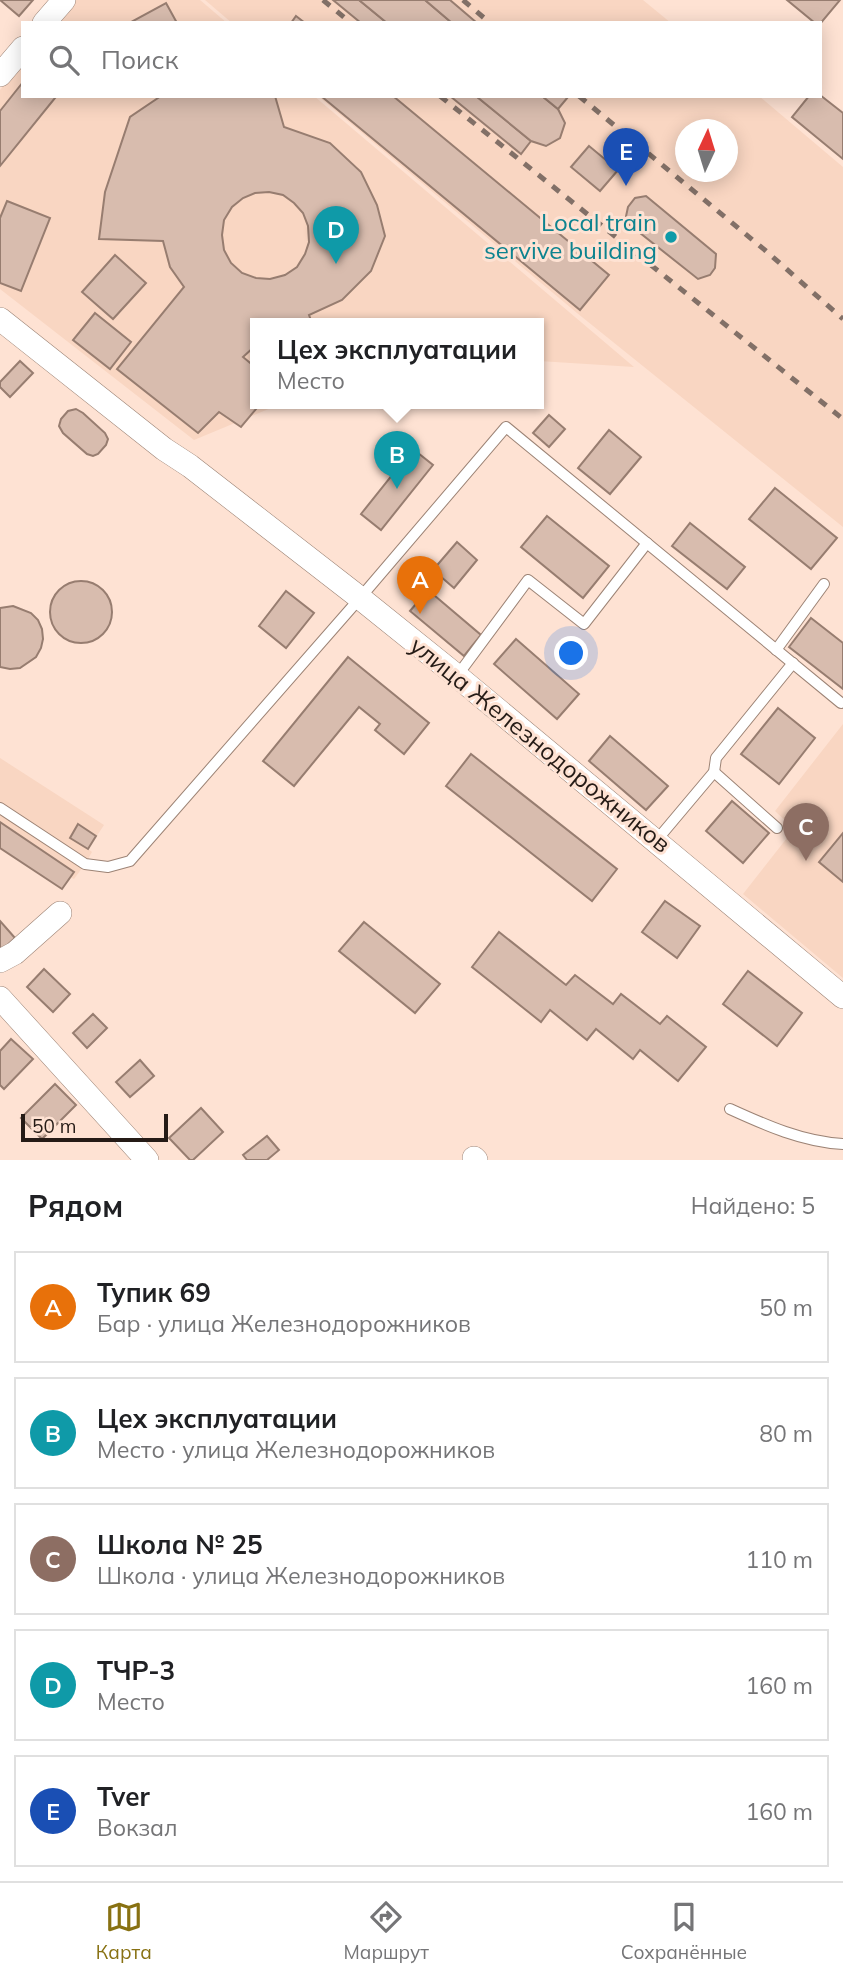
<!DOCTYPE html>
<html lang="ru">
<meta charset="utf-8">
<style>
body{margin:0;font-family:Mulish,sans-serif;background:#f6f6f6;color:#202124}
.compass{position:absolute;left:675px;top:119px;width:63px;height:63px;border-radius:50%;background:#fff;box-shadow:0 4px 18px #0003;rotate:4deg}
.scale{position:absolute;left:21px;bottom:18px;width:147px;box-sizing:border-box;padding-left:7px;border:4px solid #251b16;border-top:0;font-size:19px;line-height:24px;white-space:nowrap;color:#251b16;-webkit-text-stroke:5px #fee2d3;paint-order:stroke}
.you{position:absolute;left:572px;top:654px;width:24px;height:24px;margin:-18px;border:5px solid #fff;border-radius:50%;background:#1a73e8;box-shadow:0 0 0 10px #1a73e833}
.badge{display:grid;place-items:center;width:46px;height:46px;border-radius:50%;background:#887112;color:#fff;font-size:23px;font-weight:700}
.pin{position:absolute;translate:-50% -58px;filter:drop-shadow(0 2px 4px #0008)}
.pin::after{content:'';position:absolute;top:37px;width:24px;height:21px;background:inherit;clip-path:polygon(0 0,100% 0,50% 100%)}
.popup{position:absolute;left:250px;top:318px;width:294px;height:91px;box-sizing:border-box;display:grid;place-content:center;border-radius:0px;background:#fff;filter:drop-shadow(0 2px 5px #0005);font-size:23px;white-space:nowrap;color:#757577}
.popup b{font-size:26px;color:#202124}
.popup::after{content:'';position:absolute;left:50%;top:100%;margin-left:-14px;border:14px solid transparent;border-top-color:#fff}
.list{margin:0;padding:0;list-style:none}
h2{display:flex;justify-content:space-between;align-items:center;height:91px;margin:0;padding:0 28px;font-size:30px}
h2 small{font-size:23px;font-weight:400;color:#757577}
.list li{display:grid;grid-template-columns:46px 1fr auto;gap:21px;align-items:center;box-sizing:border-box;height:112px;margin:0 14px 14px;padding:0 14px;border:2px solid #e0e0e0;border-radius:0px}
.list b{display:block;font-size:26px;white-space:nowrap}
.list p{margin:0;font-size:23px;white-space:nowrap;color:#757577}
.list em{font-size:23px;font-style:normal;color:#757577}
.icon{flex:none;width:38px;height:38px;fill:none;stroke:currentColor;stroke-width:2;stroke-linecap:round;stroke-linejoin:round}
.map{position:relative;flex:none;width:843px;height:1160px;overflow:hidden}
.search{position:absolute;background:#fff;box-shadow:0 4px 18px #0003;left:21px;right:21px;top:21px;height:77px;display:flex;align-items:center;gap:18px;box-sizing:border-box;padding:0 24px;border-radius:0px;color:#757577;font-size:26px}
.sheet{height:721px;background:#fff}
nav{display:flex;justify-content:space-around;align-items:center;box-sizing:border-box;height:98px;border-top:2px solid #e0e0e0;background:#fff;font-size:19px;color:#757577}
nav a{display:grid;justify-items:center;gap:4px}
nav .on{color:#887112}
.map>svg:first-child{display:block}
.built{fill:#f9d6c2;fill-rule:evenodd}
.building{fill:#d8bcae;stroke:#977d70;stroke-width:2;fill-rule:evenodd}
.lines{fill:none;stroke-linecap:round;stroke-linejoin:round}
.lane-casing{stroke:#9c8375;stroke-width:12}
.street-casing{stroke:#9c8375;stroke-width:24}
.lane{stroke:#fff;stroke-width:10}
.street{stroke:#fff;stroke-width:23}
.rail{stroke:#827067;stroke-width:5;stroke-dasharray:9 9;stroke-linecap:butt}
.culture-dot{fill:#0f9aa8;stroke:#fee2d3;stroke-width:2.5}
.labels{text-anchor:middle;stroke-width:6;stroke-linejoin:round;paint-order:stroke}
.culture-label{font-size:24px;fill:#0d838f;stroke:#fee2d3;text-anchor:end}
.street-label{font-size:24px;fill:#251b16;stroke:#fee2d3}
</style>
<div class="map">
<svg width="843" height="1160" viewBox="0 0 843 1160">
<rect width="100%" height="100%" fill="#fee2d3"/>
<!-- built -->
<g class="built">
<polygon points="75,0 200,0 227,23 56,23"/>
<polygon points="205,0 643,0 671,23 232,23"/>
<polygon points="23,62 23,96 314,96 634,367 539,361 539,323 255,323 255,403 283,403 194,440 0,289 0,90"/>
<path d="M318,96H759L843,167V527L577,313ZM686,130H728V172H686Z"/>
<polygon points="843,724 843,978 743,894 794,829 775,811"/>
<polygon points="0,758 104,825 88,849 92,852 85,864 74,879 70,877 62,889 0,848"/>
</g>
<!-- building -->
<g class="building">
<polygon points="0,0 33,0 19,16"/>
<polygon points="333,0 359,0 387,23 361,23"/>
<polygon points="359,0 425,0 452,23 387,23"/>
<polygon points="425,0 450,0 477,23 452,23"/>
<polygon points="787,0 840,0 820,24 815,23"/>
<polygon points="166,3 177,23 131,22"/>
<polygon points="296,16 305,23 291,23"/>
<polygon points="23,82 23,96 53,96 55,98 0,166 0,111"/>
<polygon points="820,95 843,113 843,159 792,117 809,96 820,96"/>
<path d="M161,96H275L284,127L330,143L361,172L377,205L385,236L371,271L342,300L309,315L312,323H255V346L243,357L255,367V403H261L241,427L219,412L198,433L117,369L184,287L170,267L163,241L99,239L105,192L130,117ZM269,192L283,195L294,203L303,213L308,226L309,242L305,254L297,267L285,275L270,279L256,278L242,273L231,263L224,250L222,235L224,220L232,207L243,198L255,193Z"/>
<polygon points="321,96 393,96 609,275 580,310"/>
<polygon points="450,96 476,96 531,141 521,154"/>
<polygon points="476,96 542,96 558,109 565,123 560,138 546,146 531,141"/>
<polygon points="542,96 567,96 568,97 558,109"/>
<polygon points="589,146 618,170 600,191 571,167"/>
<polygon points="646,196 716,254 715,268 710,275 698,279 625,221 628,207 635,198"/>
<polygon points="7,201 50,218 21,291 0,283 0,218"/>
<polygon points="115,255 146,283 113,319 82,292"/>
<polygon points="95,313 131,342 110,369 73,340"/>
<polygon points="20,361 33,373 10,397 0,387 0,382"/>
<polygon points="76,409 83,413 105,433 108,439 106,445 98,454 93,456 87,454 63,433 59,426 61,419 68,411"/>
<polygon points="549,415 565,429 549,447 533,433"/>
<polygon points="609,430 641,457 610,494 578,468"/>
<polygon points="413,449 433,465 381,530 361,514"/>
<polygon points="775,488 837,538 811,569 749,519"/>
<polygon points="547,516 609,566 583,598 521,547"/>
<polygon points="690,523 745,567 727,589 672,546"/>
<polygon points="457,542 477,560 454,588 433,570"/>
<circle cx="81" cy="612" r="31"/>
<polygon points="428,590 481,635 464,656 410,611"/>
<polygon points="286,591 314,613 286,648 259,626"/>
<polygon points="13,606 31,613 38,620 42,629 43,639 41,648 36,657 20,668 10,669 0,667 0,608"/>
<polygon points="811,618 843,643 843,689 789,647"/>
<polygon points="516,639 579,694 557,719 494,664"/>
<polygon points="348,657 429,723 404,754 375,730 380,724 359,707 294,786 263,761"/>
<polygon points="778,708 815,738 779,784 741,754"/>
<polygon points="610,736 668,786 646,810 589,761"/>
<polygon points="471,754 617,869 592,901 446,786"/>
<polygon points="732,801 769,833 743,863 706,831"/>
<polygon points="0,822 74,872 62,889 0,848"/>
<polygon points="78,824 96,836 88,849 70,838"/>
<polygon points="843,833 843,882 819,862"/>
<polygon points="665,901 700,926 677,958 642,932"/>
<polygon points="0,921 15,938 0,952"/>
<polygon points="364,922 440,984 415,1013 339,951"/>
<polygon points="499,932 566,985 575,975 613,1004 621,994 660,1024 667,1016 706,1047 678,1081 640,1050 633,1059 596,1029 587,1040 550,1010 541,1022 472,967"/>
<polygon points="44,969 70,994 53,1012 27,987"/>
<polygon points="748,971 802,1013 777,1046 723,1004"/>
<polygon points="93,1014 107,1028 87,1048 73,1033"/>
<polygon points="11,1039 33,1059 4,1089 0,1085 0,1051"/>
<polygon points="140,1060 154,1076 130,1097 116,1082"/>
<polygon points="55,1084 76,1105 42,1139 21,1118"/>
<polygon points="201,1108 223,1132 193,1160 190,1160 169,1138"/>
<polygon points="267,1136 279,1150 267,1160 247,1160 243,1155"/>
</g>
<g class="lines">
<defs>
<g id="lane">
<polyline points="776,650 824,584"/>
<polyline points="457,676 528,580 584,624 647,543"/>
<polyline points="714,772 777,828"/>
<polyline points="0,808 85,864 108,867 130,861 360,598 506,427 841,703"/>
<polyline points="656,841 714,772 716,758 793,663"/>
<path d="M730,1109C765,1125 803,1142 843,1144"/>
</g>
<g id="street">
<polyline points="44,23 64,0"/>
<polyline points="0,75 23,48"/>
<polyline points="0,319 164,449 190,466 360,598 457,676 843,997"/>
<polyline points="0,961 15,953 60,913"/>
<polyline points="0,998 147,1160"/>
<polyline points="474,1158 476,1160"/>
</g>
</defs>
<!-- lane casing -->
<use href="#lane" class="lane-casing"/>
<!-- street casing -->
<use href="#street" class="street-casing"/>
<!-- lane -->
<use href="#lane" class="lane"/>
<!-- street -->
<use href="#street" class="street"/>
<!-- rail -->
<g class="rail">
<polyline points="323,0 351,23"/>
<polyline points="463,0 490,23"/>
<polyline points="440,96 843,419"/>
<polyline points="579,96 766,251 843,319"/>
</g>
</g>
<!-- markers -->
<circle class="culture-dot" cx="671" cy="237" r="7"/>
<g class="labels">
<!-- culture labels -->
<g class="culture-label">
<text x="657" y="231">Local train<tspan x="657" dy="28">servive building</tspan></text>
</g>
<!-- street labels -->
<g class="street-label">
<text transform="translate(540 745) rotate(39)" y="8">улица Железнодорожников</text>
</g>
</g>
</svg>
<svg class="compass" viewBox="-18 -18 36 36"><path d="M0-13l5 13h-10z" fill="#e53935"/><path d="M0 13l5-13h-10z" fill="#757577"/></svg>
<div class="scale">50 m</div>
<div class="you"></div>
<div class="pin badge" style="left:420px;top:614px;background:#e8710a">A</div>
<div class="pin badge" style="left:397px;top:489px;background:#0f9aa8">B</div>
<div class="popup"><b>Цех эксплуатации</b>Место</div>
<div class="pin badge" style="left:806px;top:861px;background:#8d6e63">C</div>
<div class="pin badge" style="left:336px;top:264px;background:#0f9aa8">D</div>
<div class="pin badge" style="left:626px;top:186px;background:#1a4fb4">E</div>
<div class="search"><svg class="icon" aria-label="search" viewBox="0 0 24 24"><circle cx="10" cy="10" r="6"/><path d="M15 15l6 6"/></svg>Поиск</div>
</div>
<section class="sheet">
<h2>Рядом<small>Найдено: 5</small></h2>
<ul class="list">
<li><span class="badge" style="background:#e8710a">A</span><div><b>Тупик 69</b><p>Бар · улица Железнодорожников</p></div><em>50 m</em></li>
<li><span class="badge" style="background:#0f9aa8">B</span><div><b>Цех эксплуатации</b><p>Место · улица Железнодорожников</p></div><em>80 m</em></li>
<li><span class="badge" style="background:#8d6e63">C</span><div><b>Школа № 25</b><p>Школа · улица Железнодорожников</p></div><em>110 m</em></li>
<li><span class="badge" style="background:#0f9aa8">D</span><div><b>ТЧР-3</b><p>Место</p></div><em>160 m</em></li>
<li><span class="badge" style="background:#1a4fb4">E</span><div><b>Tver</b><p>Вокзал</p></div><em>160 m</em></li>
</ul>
</section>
<nav>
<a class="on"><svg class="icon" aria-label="map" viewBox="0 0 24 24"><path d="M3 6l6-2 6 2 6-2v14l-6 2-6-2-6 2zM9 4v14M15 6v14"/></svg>Карта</a>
<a><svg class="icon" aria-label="directions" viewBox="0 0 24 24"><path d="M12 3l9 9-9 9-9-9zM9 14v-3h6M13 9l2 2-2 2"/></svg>Маршрут</a>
<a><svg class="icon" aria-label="saved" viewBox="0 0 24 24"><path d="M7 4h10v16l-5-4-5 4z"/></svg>Сохранённые</a>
</nav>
